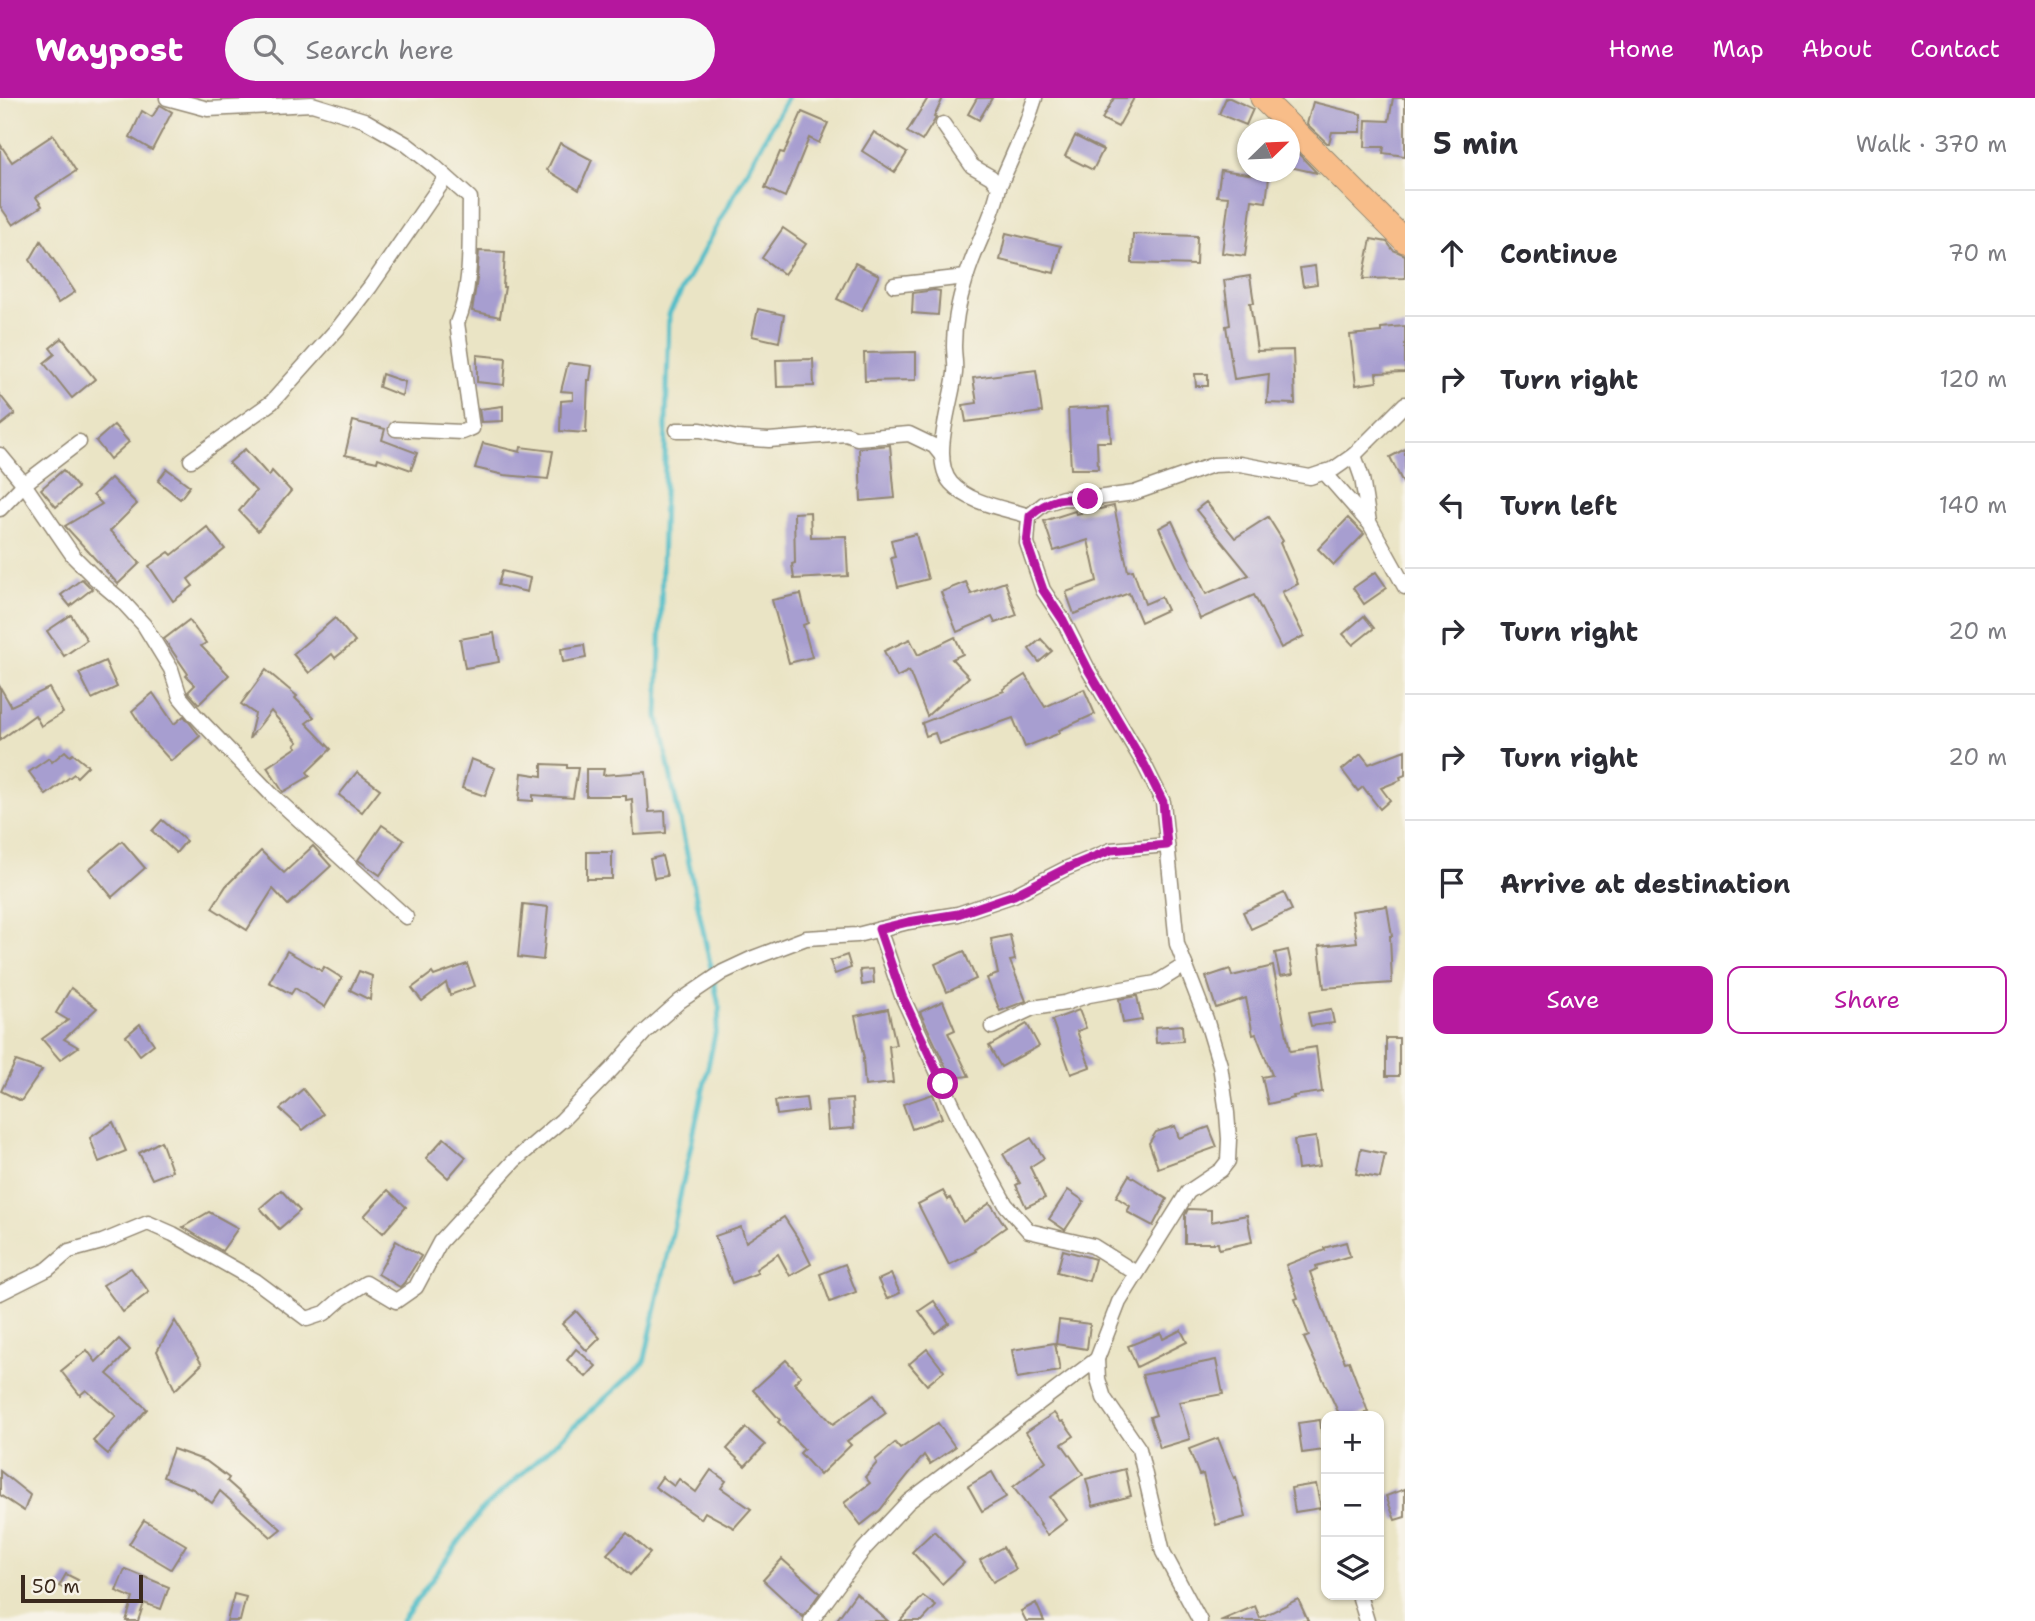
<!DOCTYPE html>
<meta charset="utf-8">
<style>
body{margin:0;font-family:"Shantell Sans",sans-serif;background:#f7f7f7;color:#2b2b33}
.controls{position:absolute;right:21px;bottom:21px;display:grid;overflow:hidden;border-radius:14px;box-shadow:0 2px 5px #0004}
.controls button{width:63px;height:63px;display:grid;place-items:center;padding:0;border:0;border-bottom:2px solid #e1e1e2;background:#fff;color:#2b2b33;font:35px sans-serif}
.compass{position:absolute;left:1237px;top:21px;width:63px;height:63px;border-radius:50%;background:#fff;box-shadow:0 2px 5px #0004;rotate:67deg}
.scale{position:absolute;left:21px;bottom:18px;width:122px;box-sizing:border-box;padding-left:7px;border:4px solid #3b2a1e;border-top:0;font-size:19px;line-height:24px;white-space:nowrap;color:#3b2a1e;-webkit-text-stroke:5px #f7f3e8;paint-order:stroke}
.stop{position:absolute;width:21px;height:21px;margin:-16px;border:5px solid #b5179e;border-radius:50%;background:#fff}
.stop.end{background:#b5179e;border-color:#fff;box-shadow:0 2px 7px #0008}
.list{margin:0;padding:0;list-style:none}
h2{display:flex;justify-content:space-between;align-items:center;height:91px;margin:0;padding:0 28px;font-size:30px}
h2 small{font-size:23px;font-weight:400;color:#7c7c81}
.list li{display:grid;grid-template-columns:46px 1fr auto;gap:21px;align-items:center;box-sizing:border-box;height:126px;padding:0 28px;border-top:2px solid #e1e1e2}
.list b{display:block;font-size:26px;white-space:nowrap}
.list em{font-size:23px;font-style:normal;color:#7c7c81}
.actions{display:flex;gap:14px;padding:21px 28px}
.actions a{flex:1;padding:16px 0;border:2px solid #b5179e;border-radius:14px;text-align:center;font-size:24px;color:#b5179e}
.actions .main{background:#b5179e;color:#fff}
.icon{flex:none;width:38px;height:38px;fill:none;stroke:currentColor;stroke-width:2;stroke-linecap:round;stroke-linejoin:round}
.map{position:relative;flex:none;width:1405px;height:1523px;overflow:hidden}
header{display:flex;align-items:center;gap:42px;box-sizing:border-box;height:98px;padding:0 35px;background:#b5179e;color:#fff}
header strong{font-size:33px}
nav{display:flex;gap:38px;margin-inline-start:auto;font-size:24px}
.search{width:490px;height:63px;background:#f7f7f7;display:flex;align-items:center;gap:18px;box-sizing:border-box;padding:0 24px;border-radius:38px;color:#7c7c81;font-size:26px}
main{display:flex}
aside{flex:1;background:#fff}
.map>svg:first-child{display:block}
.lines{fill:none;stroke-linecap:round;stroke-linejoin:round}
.stream{stroke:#4fbdc8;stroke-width:5}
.building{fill:#a79ed0}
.minor-casing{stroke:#928772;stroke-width:17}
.trunk-casing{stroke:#928772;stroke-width:25}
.minor{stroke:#fff;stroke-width:14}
.trunk{stroke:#f8bd89;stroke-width:23}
.route{stroke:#b5179e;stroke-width:9}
</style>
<header>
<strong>Waypost</strong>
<div class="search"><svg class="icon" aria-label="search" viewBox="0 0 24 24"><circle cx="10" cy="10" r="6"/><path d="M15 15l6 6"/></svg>Search here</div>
<nav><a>Home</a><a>Map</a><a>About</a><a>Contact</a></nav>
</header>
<main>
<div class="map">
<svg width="1405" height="1523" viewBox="0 0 1405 1523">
<rect width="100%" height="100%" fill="#f7f3e8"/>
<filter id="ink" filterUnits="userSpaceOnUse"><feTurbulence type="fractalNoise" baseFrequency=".0143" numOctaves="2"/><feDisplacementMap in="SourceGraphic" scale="14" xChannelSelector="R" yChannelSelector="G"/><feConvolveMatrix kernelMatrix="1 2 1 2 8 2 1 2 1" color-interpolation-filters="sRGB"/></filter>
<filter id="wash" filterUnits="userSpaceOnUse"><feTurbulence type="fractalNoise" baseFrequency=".00686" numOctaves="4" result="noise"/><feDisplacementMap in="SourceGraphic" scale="28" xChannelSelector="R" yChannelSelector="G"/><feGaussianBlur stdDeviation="1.57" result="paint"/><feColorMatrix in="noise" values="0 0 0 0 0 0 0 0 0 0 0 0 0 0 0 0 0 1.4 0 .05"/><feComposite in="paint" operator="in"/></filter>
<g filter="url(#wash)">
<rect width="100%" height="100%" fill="#eae4c5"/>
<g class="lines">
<!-- stream -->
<polyline class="stream" points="402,1523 481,1413 644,1265 720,913 658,618 669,216 787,0"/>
</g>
<g id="blocks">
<!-- building -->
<g class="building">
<polygon points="928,0 943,0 934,19 936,20 922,43 907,34"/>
<polygon points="977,0 992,0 979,22 968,16"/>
<polygon points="1114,0 1134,0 1118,29 1102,21"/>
<polygon points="1226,0 1230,0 1253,11 1246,27 1219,16"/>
<polygon points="1393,0 1405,0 1405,58 1383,55 1384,49 1365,49 1366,22 1389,23"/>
<polygon points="1313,4 1361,16 1361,34 1332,34 1329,45 1327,45 1307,26"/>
<polygon points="160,7 172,14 152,52 130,39 142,13 152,19"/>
<polygon points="802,14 828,25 819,45 809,40 785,99 765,90 780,54 784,55"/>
<polygon points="874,34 907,55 895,74 862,53"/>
<polygon points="53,37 76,73 36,99 42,108 13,127 0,108 0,46 12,64"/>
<polygon points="1075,38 1103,52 1093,72 1065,58"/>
<polygon points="560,45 592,62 579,92 547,72"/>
<polygon points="1290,47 1317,75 1290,69"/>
<polygon points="1221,72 1269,79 1266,104 1252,102 1245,158 1222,155 1229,99 1217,98"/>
<polygon points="783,130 806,146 784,176 762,160"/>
<polygon points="1006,135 1061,148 1054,175 1000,162"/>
<polygon points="1133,136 1197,138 1196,167 1132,165"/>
<polygon points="1371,141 1387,144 1393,152 1405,157 1405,180 1363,181"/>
<polygon points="41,143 75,194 58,205 30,162"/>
<polygon points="479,153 505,154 503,189 505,189 500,219 472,213 477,181"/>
<polygon points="855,165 879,177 862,213 837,201"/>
<polygon points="1315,168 1317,186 1303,188 1300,170"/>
<polygon points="1250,178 1254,205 1250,205 1257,253 1293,252 1295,306 1267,305 1269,276 1234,281 1226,228 1230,227 1224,182"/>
<polygon points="934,192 940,193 938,217 912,215 913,195"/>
<polygon points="758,211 784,217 779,244 752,238"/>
<polygon points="1405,228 1405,274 1376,275 1377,284 1356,287 1350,237 1381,234 1381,230"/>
<polygon points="62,240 95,281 72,300 44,265 55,256 50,250"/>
<polygon points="916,254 916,282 865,283 864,255"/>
<polygon points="477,257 506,260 504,287 477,284"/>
<polygon points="813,261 814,288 777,289 776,262"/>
<polygon points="568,265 592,268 590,282 588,282 586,335 560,333 561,303 573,302 573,294 561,293"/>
<polygon points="1036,272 1042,314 966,324 963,307 977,305 973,280"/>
<polygon points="382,276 405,284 402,298 379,289"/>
<polygon points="1195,276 1208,276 1208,288 1196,288"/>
<polygon points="0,297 15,316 0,328"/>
<polygon points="503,308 503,323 481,324 479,311"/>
<polygon points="1109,309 1111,344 1097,344 1098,371 1071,371 1068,311"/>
<polygon points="353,323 385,331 382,342 417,355 411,372 378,360 377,364 345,357"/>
<polygon points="114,327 129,344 110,361 96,343"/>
<polygon points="483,345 520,354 521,349 553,353 548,381 504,377 475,370"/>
<polygon points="890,347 895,400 861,403 859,350"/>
<polygon points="245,351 269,378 272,373 291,393 258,433 239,413 256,393 229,365"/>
<polygon points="1405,351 1405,389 1390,359"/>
<polygon points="167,371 190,388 180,401 158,383"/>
<polygon points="63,372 78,390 56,409 41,391"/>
<polygon points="111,380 137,406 110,433 140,465 118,486 65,428 102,406 93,397"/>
<polygon points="1206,404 1235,440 1268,419 1283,443 1280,445 1298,486 1282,494 1304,538 1281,550 1254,497 1200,521 1192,503 1193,502 1159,430 1172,423 1206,496 1249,477 1196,412"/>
<polygon points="1114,408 1128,473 1133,472 1145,506 1161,499 1167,512 1141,524 1129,495 1074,516 1066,494 1097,483 1088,442 1054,453 1044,423 1075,413 1076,416"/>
<polygon points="810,414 811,439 846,438 848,478 794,481 792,466 795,465 794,415"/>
<polygon points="1348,420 1364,436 1334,467 1318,451"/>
<polygon points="207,429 225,451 188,481 193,488 173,503 149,468 169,454 172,457"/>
<polygon points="916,436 928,481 898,489 891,460 895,459 891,442"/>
<polygon points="502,473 530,480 527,494 498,487"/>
<polygon points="1376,474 1387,490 1364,506 1353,490"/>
<polygon points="82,481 92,491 70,508 61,497"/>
<polygon points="966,484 971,496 1005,484 1017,517 995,525 992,519 957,534 941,494"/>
<polygon points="801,496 808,525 803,527 812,559 789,565 772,502"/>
<polygon points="71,517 87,542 64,558 47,533"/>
<polygon points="1364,518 1374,530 1353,547 1343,536"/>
<polygon points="335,520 355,544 335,560 332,556 309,575 293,556"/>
<polygon points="189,522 206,545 201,548 229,577 199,606 188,594 195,587 186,578 188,576 164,541"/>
<polygon points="494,535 499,564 465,570 460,541"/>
<polygon points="955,539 963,556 952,561 969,579 927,618 909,573 897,579 884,553 910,541 918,557"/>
<polygon points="1041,541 1052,553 1039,564 1029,551"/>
<polygon points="584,547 586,560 563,564 561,551"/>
<polygon points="105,563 117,589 92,601 79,575"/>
<polygon points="266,572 297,598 295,600 314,619 306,625 331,651 307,674 310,678 283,694 267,669 297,649 295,647 298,644 271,613 249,641 255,616 241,606"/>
<polygon points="1025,577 1045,609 1084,591 1095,616 1059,632 1060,635 1025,649 1013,620 939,646 935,635 926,638 922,625 1004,593 1003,591"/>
<polygon points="0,589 11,608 49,590 63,615 41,628 35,617 0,642"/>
<polygon points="153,595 174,626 184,618 200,638 171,663 148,638 132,613"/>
<polygon points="1405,652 1405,677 1400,679 1401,682 1381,690 1390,702 1380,711 1363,689 1358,693 1342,672 1361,656 1369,666"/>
<polygon points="65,653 70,658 73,656 88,668 77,679 74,676 46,697 29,674 49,660 52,664"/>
<polygon points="471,661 495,670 485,698 462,690"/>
<polygon points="542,666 567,667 567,670 578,670 573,700 533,697 533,703 519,702 522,675 542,678"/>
<polygon points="586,671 604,671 603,677 646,674 649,714 665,713 666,735 634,737 632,701 626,702 626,698 586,698"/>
<polygon points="357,674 380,691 362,714 339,697"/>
<polygon points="162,722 186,743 176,755 152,733"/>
<polygon points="382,727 404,742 380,777 358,762"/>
<polygon points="122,743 145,770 112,799 89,771"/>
<polygon points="313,748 331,768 288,807 273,791 247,832 212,810 226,788 261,753 284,775"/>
<rect x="587" y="754" width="25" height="27"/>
<polygon points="662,758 667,778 654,780 650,761"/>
<polygon points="1284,795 1292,812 1251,831 1243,814"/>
<polygon points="523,806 548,809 543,862 518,859"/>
<polygon points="1387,808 1392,838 1390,838 1392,885 1324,890 1319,848 1357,844 1352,813"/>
<polygon points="1010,837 1015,862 1010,863 1026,903 1000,913 987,880 998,876 991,841"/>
<polygon points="1288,852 1293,876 1280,878 1275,855"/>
<polygon points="287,853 322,873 324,869 342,880 325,909 295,890 291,896 269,884"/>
<polygon points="964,853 976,881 947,894 935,866"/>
<polygon points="847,857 851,870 835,876 830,863"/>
<polygon points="467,866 475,888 450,897 446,885 422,903 412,890 432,875 434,878"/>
<polygon points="1273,868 1290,953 1316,949 1322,994 1293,998 1294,1000 1268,1006 1262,979 1272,977 1256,936 1253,937 1246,900 1216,910 1206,879 1230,871 1232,878"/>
<polygon points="873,871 874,885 862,887 860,872"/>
<polygon points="359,873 372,878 370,902 350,892"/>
<polygon points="71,890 97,910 64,941 78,949 60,962 42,941 68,922 56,915"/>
<polygon points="1137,898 1142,922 1123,925 1119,901"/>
<polygon points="943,903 955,932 948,935 969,978 951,980 920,914"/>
<polygon points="888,911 896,947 889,948 893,985 865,988 863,961 864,961 855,918"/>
<polygon points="1331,911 1334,925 1311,928 1308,915"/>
<polygon points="1079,912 1086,930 1077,933 1090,969 1071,976 1052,922"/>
<polygon points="140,926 154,946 140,957 126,938"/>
<polygon points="1027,926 1039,948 1001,969 989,948"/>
<polygon points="1182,927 1183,943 1156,945 1155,929"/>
<rect x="1386" y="940" width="13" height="38"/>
<polygon points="16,963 42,972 21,1003 1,993"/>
<polygon points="303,991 323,1016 303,1032 280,1011"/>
<polygon points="933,996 942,1020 912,1031 903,1006"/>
<polygon points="806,1000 808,1013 777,1017 775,1003"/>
<polygon points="852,1001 854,1030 828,1032 826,1003"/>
<polygon points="113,1024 126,1053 99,1064 90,1040"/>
<polygon points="1175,1028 1179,1040 1209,1029 1217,1049 1158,1070 1149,1045 1156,1034"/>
<polygon points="1316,1039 1320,1068 1298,1071 1294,1042"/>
<polygon points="444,1040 466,1059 448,1080 426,1060"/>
<polygon points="1031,1040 1044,1060 1030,1069 1045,1100 1026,1109 1016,1087 1020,1085 1003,1056"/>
<polygon points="161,1043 172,1073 152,1081 139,1055"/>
<polygon points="1361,1051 1385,1056 1380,1080 1356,1076"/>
<polygon points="1129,1077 1167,1101 1153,1128 1127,1114 1130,1108 1116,1099"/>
<polygon points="281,1092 300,1113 279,1131 260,1110"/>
<polygon points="388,1092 406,1109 383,1135 364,1118"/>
<polygon points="1068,1092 1084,1103 1065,1132 1049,1121"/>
<polygon points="943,1093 948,1102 950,1100 963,1124 990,1105 1006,1129 975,1151 976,1153 949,1167 918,1106"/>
<polygon points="1188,1111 1211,1112 1211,1124 1247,1117 1252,1144 1219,1151 1218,1145 1185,1145 1185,1117"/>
<polygon points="209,1114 238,1130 222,1153 183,1129"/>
<polygon points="784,1119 799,1142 811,1166 790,1178 778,1156 756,1171 758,1175 732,1185 715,1138 741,1129 746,1144"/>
<polygon points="396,1143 421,1158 404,1185 400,1189 378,1176"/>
<polygon points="1346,1144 1350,1158 1316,1168 1317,1171 1310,1174 1330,1230 1345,1264 1349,1263 1368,1314 1355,1318 1340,1318 1304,1240 1309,1238 1295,1201 1298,1200 1286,1167 1325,1152 1324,1150"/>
<polygon points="1063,1152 1095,1161 1089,1183 1057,1174"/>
<polygon points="845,1166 856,1194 830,1204 820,1176"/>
<polygon points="131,1170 149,1194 123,1214 103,1187"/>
<polygon points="891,1176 900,1195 887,1201 878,1182"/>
<polygon points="934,1203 949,1225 935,1235 919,1213"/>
<polygon points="576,1213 600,1240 587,1253 562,1226"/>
<polygon points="1059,1222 1090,1226 1087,1251 1056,1246"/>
<polygon points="175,1223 202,1266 175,1292 157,1253"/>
<polygon points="1181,1232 1187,1244 1137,1269 1128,1248 1161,1235 1163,1241"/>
<polygon points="119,1241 130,1252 107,1276 147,1311 108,1356 93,1343 116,1318 86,1292 80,1297 61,1273 87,1252 96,1264"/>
<polygon points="1055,1245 1060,1273 1017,1280 1012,1252"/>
<polygon points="576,1251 596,1268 586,1279 567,1262"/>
<polygon points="927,1251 944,1273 927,1287 909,1266"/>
<polygon points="786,1262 801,1278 794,1285 833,1326 874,1297 886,1315 847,1343 851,1347 820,1377 800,1355 804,1351 778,1324 780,1322 753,1292"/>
<polygon points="1216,1262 1223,1296 1179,1304 1190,1341 1160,1350 1150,1319 1156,1317 1142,1277"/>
<polygon points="1054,1315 1061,1324 1063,1323 1074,1338 1062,1346 1083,1376 1050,1399 1067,1422 1047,1437 1040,1427 1041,1426 1013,1389 1046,1363 1026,1334"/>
<polygon points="1320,1322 1324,1352 1302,1355 1298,1325"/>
<polygon points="938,1325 955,1349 930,1366 924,1357 880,1412 861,1427 844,1405 870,1385 865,1379 877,1365 875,1362 895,1345 900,1351"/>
<polygon points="746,1330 765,1347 745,1368 727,1351"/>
<polygon points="1218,1340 1234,1380 1236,1379 1246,1419 1216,1427 1203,1376 1199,1377 1189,1351"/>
<polygon points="173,1351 206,1363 229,1380 227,1383 281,1431 271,1439 220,1393 212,1405 193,1391 163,1379"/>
<polygon points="1125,1371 1131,1398 1093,1408 1086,1381"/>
<polygon points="711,1372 726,1383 721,1390 751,1411 734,1430 705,1414 701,1421 655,1389 662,1379 674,1388 679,1381 696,1394"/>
<polygon points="0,1373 30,1397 24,1413 0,1397"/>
<polygon points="992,1374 1006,1399 982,1413 968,1388"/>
<polygon points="1316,1386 1321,1410 1295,1414 1291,1390"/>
<polygon points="1405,1391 1405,1419 1395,1422 1386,1398"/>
<polygon points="144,1422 186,1447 171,1471 129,1446"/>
<polygon points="934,1433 964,1465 942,1486 912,1454"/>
<polygon points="627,1435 650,1455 630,1477 607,1456"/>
<polygon points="1003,1449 1016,1471 993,1484 980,1462"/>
<polygon points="782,1461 820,1495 803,1519 763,1482"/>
<polygon points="125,1471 169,1489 161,1511 144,1505 138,1523 126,1523 133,1500 116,1493"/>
<polygon points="66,1476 78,1482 71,1494 59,1488"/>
<polygon points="856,1495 888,1523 836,1523"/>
<polygon points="234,1496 246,1499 240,1523 227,1523"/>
<polygon points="923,1498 936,1508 922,1523 900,1523"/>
<polygon points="1298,1501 1308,1523 1220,1523 1255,1508 1260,1520"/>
<polygon points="1036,1505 1044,1523 1026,1523 1021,1513"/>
</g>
</g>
</g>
<g filter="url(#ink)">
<use href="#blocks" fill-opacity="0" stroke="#928772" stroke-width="2"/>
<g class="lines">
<defs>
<g id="minor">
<path d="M167,0L208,11L312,6L364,22L406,46L433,67L470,100C469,139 473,189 457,225L472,330L462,334L396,331"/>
<path d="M943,26L972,68L991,79L999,89C993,121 975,148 966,180C959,202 954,225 954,248C954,257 956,266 955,275C952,304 930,361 951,385C970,406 1004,410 1029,418"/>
<polyline points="999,89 1025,30 1035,0"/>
<polyline points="894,187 966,179"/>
<polyline points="677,332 701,332 737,340 769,342 846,336 857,340 909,336 934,348 942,358"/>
<polyline points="0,357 24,386 74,459 96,481 122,503 144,527 171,571 180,599 195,617 272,697 406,819"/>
<polyline points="1354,357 1362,380 1369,424 1405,489"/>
<polyline points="191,362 272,304 339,229 370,189 446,79"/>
<polyline points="1324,374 1367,423"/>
<polyline points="0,411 24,386 79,344"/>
<polyline points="879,831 902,898 962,1027 1006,1107 1029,1133 1093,1148 1136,1175"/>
<polyline points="992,929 1033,910 1065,905 1089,897 1156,885 1185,867"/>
<polyline points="0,1195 48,1171 69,1153 102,1144 148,1125 173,1136 256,1183 307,1221 325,1215 342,1200 366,1185 396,1203 416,1189 440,1144 514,1063 562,1022 612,971 645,934 680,903 723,874 753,860 806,840 857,837 908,824 958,816 1014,797 1065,771 1111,752 1167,747"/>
<polyline points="1097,1261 1098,1281 1104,1300 1139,1351 1163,1454 1200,1523"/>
<polyline points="1359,1497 1367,1523"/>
<polyline points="811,1523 864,1451 908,1404 1097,1261 1119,1204 1188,1094 1221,1072 1228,1063 1229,1041 1227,1015 1220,967 1206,921 1177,846 1163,704 1144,666 1089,573 1063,522 1043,492 1027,445 1029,418 1044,406 1063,400 1088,401 1134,395 1213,367 1240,366 1310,379 1334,371 1354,357 1405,306"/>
</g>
<polyline id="trunk" points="1262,0 1405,143"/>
</defs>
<!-- minor casing -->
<use href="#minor" class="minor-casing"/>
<!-- trunk casing -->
<use href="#trunk" class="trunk-casing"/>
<!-- minor -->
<use href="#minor" class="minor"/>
<!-- trunk -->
<use href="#trunk" class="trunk"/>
</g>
</g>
<g class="lines" filter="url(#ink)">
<!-- route -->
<path class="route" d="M943,986L902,898L879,831L908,824L958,816L1014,797L1065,771L1111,752L1167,747L1163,704L1144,666L1089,573L1063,522L1043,492L1027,446L1030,418C1051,400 1060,400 1088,401"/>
</g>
</svg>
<div class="controls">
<button>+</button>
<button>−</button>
<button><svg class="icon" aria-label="layers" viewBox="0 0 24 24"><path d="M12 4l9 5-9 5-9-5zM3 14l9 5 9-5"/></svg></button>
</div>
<svg class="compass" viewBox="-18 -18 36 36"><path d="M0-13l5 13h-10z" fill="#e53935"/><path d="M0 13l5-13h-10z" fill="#7c7c81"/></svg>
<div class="scale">50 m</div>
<div class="stop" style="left:943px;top:986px"></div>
<div class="stop end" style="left:1088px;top:401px"></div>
</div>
<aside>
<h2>5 min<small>Walk · 370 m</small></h2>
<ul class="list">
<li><svg class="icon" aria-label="ahead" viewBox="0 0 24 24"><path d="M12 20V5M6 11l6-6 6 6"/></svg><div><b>Continue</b></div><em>70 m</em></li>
<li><svg class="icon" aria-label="right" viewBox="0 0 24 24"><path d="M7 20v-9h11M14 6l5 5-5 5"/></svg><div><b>Turn right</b></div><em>120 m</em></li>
<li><svg class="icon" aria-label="left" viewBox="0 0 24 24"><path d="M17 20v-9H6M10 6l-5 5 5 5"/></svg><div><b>Turn left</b></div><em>140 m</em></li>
<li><svg class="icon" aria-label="right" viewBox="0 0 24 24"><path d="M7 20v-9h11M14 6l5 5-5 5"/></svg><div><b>Turn right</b></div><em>20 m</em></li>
<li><svg class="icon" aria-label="right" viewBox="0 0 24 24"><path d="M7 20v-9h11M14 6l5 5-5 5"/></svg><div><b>Turn right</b></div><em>20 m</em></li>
<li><svg class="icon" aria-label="arrive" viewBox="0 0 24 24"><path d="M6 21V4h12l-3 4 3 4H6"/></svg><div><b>Arrive at destination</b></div></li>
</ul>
<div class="actions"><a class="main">Save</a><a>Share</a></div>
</aside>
</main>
